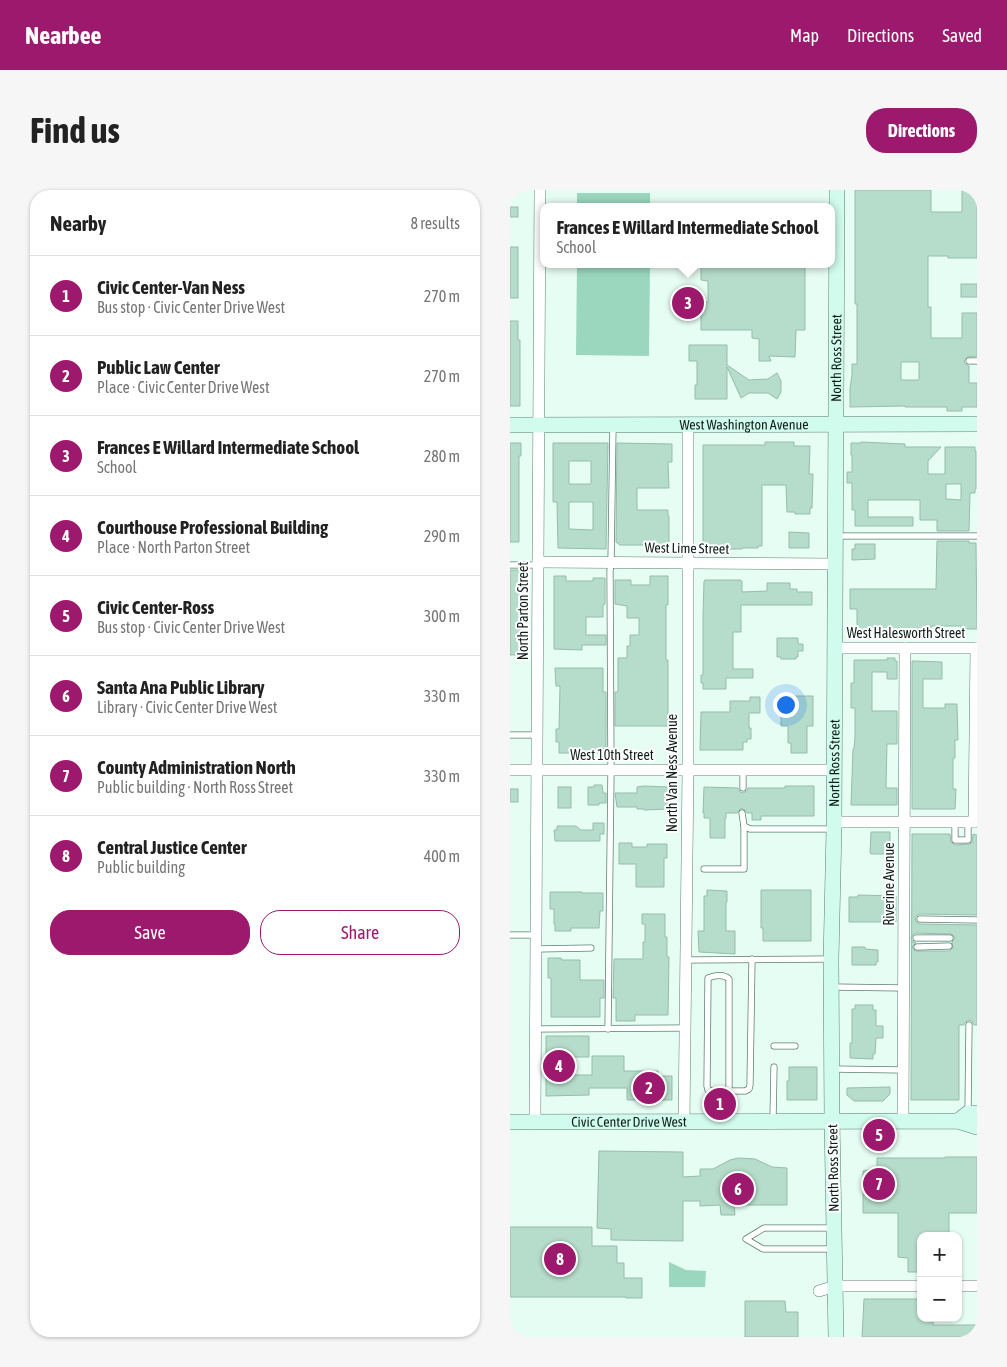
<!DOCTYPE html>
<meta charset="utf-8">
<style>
body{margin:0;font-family:"Asap Condensed",sans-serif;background:#f6f6f6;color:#222}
.controls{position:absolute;right:15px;bottom:15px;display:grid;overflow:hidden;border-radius:10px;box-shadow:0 1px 4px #0004}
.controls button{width:45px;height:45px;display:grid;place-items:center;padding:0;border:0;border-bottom:1px solid #e0e0e0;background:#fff;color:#222;font:25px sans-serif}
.you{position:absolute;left:275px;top:514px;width:18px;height:18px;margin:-12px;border:4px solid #fff;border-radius:50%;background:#1a73e8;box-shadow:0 0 0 8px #1a73e833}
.badge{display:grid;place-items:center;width:32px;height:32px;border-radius:50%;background:#9c196d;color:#fff;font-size:16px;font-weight:700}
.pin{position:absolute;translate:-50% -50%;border:2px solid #fff;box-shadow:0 1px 5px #0006}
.popup{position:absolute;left:30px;top:13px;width:295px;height:65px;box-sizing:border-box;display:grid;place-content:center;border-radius:10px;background:#fff;filter:drop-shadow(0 1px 4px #0005);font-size:16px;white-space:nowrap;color:#767676}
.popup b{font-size:19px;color:#222}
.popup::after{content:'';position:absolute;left:50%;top:100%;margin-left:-10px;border:10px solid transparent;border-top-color:#fff}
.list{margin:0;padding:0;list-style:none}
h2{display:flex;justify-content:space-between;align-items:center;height:65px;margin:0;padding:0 20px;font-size:21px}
h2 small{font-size:16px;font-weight:400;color:#767676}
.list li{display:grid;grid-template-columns:32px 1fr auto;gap:15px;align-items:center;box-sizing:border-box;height:80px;padding:0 20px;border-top:1px solid #e0e0e0}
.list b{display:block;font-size:19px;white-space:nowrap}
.list p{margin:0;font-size:16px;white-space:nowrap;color:#767676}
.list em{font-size:16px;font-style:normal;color:#767676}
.actions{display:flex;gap:10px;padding:15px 20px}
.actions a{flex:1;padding:11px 0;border:1px solid #9c196d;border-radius:20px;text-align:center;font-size:18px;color:#9c196d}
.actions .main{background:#9c196d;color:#fff}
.map{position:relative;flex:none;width:467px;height:1147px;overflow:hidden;border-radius:20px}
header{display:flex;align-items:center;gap:30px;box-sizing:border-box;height:70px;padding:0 25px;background:#9c196d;color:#fff}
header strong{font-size:24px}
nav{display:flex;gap:28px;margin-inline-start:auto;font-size:18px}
.intro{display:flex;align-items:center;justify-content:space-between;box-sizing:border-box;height:120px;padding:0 30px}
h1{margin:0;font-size:35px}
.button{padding:12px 22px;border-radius:20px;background:#9c196d;color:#fff;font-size:18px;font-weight:700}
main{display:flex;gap:30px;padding:0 30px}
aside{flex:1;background:#fff;border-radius:20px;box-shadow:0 1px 4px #0004}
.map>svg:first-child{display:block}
.green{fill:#9ad7be}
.building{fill:#b6ddcc;stroke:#95bcac;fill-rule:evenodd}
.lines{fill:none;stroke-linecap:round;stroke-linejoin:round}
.lane-casing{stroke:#5b7f70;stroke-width:7}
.street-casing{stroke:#5b7f70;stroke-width:12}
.secondary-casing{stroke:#5b7f70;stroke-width:16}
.lane{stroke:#fff;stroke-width:5.5}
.street{stroke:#fff;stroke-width:11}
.secondary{stroke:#d1fbed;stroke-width:15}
.labels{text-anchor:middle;stroke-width:4;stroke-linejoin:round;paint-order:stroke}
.street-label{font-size:14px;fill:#101f19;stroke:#fff}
</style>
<header>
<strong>Nearbee</strong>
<nav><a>Map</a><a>Directions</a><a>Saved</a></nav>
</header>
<div class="intro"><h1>Find us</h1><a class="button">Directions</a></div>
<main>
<aside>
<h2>Nearby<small>8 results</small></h2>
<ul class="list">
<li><span class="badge">1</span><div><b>Civic Center-Van Ness</b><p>Bus stop · Civic Center Drive West</p></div><em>270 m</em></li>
<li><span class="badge">2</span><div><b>Public Law Center</b><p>Place · Civic Center Drive West</p></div><em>270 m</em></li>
<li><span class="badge">3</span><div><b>Frances E Willard Intermediate School</b><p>School</p></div><em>280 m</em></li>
<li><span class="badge">4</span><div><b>Courthouse Professional Building</b><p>Place · North Parton Street</p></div><em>290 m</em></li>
<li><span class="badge">5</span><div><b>Civic Center-Ross</b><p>Bus stop · Civic Center Drive West</p></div><em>300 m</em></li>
<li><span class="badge">6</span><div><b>Santa Ana Public Library</b><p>Library · Civic Center Drive West</p></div><em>330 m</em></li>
<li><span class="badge">7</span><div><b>County Administration North</b><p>Public building · North Ross Street</p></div><em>330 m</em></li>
<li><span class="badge">8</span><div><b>Central Justice Center</b><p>Public building</p></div><em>400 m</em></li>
</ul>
<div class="actions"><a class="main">Save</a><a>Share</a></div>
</aside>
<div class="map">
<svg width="467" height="1147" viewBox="0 0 467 1147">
<rect width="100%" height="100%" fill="#e6fdf3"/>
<!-- green -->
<g class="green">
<rect x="67" y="3" width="73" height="14"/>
<polygon points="67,74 140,74 139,166 66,165"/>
<polygon points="159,1072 176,1080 196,1081 195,1097 159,1097"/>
</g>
<!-- building -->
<g class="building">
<path d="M345,0H421V22H452V0H467V68H438V66H418V117H421V148H452V123H467V166L457,167L454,171L455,174L459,176V193H467V217H452V221H437V217H395V216L340,217V198L342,185V174H347V114H345ZM391,172H409V190H391Z"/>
<rect x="0" y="17" width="8" height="10"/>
<rect x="0" y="57" width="8" height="51"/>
<polygon points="207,74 295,74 295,140 286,140 285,167 259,166 261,171 249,171 249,149 242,148 242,140 191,140 191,112 198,112 198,91 191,90 191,76 207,76"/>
<rect x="451" y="94" width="16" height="13"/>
<polygon points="0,131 8,131 8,150 10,150 10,216 0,216"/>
<polygon points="179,155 217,155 217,175 239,190 258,189 267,183 271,191 271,202 267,209 258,203 239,203 231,208 217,177 217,209 185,209 185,195 187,195 187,171 179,171"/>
<polygon points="255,252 284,252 284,256 300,256 299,284 303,284 302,318 300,318 300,324 285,324 285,322 277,322 276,295 252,295 252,356 248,356 248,358 232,358 232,359 196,359 196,355 193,355 193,255 255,255"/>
<path d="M351,252L395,254V257H431L418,271V284H435V257H465V261H466V299H465V303H460L459,341H427V330H410V310H358V327H403V336H345V320H342V293H337V282H342V265H341V253H351ZM436,294H451V310L436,309Z"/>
<polygon points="0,253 11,253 11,266 9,266 9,352 0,352"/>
<path d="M43,253H98L96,359L48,358L47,312H43ZM59,271H81V294H59ZM59,312H83V340L59,339Z"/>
<polygon points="107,253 162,254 162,272 158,272 159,298 127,298 127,320 158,320 158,326 159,326 159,352 157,352 157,355 110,355 106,352"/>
<polygon points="279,342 299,343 299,358 279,358"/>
<polygon points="427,351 459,351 459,353 466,353 467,439 451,439 451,436 421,436 421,441 347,441 347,419 340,419 340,399 426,399"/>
<polygon points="345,354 365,354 365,369 342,370 342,359 345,359"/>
<rect x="0" y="380" width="10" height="85"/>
<polygon points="44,386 56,386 56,391 83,391 83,388 95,388 95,414 93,415 93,427 76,427 76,445 96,445 96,455 72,455 72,460 44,459"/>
<polygon points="140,386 158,386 158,415 156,415 156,470 158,470 158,536 105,536 105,502 108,502 108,468 117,468 117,456 120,456 120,445 129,445 129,428 117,428 117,416 105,414 105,390 121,390 121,395 140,395"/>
<polygon points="195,390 230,390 232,391 232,402 257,401 257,393 280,393 280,399 287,399 287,402 302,402 302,415 231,415 231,442 223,442 223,479 243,479 243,488 216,488 216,499 193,499 193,493 191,493 191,485 193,485 193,426 194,391"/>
<polygon points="267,448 288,448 288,454 293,454 293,461 288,461 288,467 286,467 286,469 271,469 271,467 267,467"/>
<polygon points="377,468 385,468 385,471 387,471 387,489 377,489 377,482 362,482 362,521 387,521 387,554 377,554 376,598 387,598 387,615 341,615 343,559 344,559 345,547 345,518 341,518 341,493 344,493 344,470 377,470"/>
<polygon points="402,471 432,472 432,489 413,489 413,518 435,518 435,514 447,514 448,550 445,550 445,568 443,568 443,599 446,599 445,619 402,619"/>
<polygon points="45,478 93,478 93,502 96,502 96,563 49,563 49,552 46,552 46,539 49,539 50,496 46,496"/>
<polygon points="274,506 303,506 303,536 297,536 297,563 281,563 281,553 278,553 278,536 271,536 271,515 274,515"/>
<polygon points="240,507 250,507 250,523 239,523 239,538 241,538 241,549 237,549 237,552 233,552 233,560 190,560 191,522 220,522 220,511 240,511"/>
<polygon points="84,595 92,595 93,603 96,603 96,613 89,613 89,615 78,615 78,597 84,597"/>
<polygon points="134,596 158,597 158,619 134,620 134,619 127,619 127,617 107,617 105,603 127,603 127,597"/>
<polygon points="275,596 304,596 304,626 251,626 251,630 242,630 242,623 237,623 235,620 231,618 227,623 216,623 216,628 215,628 215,648 200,648 200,628 194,628 194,623 193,623 194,597 228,598 230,602 233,603 237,601 238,598 275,598"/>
<rect x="48" y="597" width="13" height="21"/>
<rect x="0" y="599" width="8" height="13"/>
<polygon points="83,633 94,633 94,644 90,644 90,651 45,651 44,640 47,640 47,636 66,636 71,640 83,640"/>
<polygon points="361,642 380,642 380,664 361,664 360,663"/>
<path d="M402,644H440L441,652L445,655L460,654L462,652L463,644L467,645V725L410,724L407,725L405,728L406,732L410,734L467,735V835H464L462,831L459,830L455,832L454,835H449V910H401ZM406,743L442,744L445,748L442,752L443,758L439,761H405L402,757L406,753L402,751L401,748L403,744Z"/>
<polygon points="109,653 122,653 122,657 137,657 137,654 157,654 157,668 154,668 154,697 126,697 126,674 109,674"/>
<polygon points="197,700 217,701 217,712 216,712 216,741 225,741 225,764 189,762 188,741 194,741 194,706 197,706"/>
<polygon points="251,700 301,700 301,751 253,751 253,738 251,738"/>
<polygon points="40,702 72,702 72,703 93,703 93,721 90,721 89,738 61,738 61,741 45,741 45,734 44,734 44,719 40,719"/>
<polygon points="348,705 386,706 386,732 339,732 339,707 348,707"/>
<polygon points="132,724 155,724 155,747 157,747 157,767 159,767 158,825 125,825 125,831 106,831 106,808 103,808 104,769 133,769 133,752 135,752 135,734 132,734"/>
<polygon points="342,757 355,757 355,759 368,760 368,772 366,772 366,775 342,775"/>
<polygon points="38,768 51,768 52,770 70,770 70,790 94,790 94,808 90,808 90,827 41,827 41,788 38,788"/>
<polygon points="345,815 363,815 363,820 366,820 366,836 373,836 373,848 366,848 365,864 363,864 363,869 340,868 340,853 342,853 342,819 345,819"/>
<polygon points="36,846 79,846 79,867 62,867 62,885 82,885 82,866 114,866 114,881 148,881 148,886 162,886 162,910 117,910 117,898 79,898 79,905 36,906"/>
<polygon points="279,877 307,877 307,910 277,910 277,891 279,891"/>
<polygon points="380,897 380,904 373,911 344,911 337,905 337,898"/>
<polygon points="89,961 173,962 173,987 190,986 190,979 203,979 220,970 228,968 245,969 262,977 277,978 277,1015 224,1015 225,1025 211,1025 210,1015 190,1016 190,1011 173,1011 173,1051 101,1050 101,1039 87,1038"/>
<polygon points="435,967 467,967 467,1023 439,1023 439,1046 411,1046 411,1082 398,1082 398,1068 388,1067 388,1023 353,1023 353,981 367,978 367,968 435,968"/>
<polygon points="0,1037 82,1037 82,1056 107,1056 107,1073 114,1073 114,1088 132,1088 132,1108 116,1108 116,1107 0,1107"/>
<polygon points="354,1109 411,1109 411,1128 423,1128 423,1135 467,1135 467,1147 352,1147"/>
<polygon points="235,1111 275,1111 276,1122 288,1122 288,1147 235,1147"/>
</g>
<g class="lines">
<defs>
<g id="lane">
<polyline points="459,171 467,171"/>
<polyline points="327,346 467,346"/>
<polyline points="0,375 28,375"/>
<polyline points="0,545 27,545"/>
<polyline points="233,580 233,598"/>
<polyline points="232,623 234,636 240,639 324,639"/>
<polyline points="445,632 445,650 458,650 458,632"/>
<polyline points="194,679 234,679 234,636"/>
<polyline points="410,729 467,730"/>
<polyline points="0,745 26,745"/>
<polyline points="406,748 440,748"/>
<polyline points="407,757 439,756"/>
<polyline points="26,759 81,758"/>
<polyline points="175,770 320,769"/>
<polyline points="322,797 394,798"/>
<polyline points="25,839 174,838"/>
<polyline points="98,839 101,580 100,381 101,372 103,235"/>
<polyline points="264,856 285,856"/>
<polyline points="322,879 393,880"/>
<path d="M219,901V789C214,784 205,785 198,788L197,896L198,900L202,901H235L239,899L240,895L242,769"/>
<polyline points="458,921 459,835"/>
<polyline points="263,929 264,877"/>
<polyline points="323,1059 253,1059 236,1049 254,1038 324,1038"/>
</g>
<g id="street">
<polyline points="28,372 325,374"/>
<polyline points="325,458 467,458"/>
<polyline points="0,580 324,580"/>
<polyline points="324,632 467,632"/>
<polyline points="464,632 466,458"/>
<polyline points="393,931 395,458"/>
<polyline points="25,932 30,0"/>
<polyline points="174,932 178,580 178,235"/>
<polyline points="448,1096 467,1096"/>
<polyline points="309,1101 325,1096 411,1096"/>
</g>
<g id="secondary">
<path id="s1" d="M0,235L467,234"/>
<polyline points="448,931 458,923 467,923"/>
<path id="s2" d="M0,932L448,931L467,937"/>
<path id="s3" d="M326,1147L322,931L321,769L324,639L327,0"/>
</g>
</defs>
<!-- lane casing -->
<use href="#lane" class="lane-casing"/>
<!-- street casing -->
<use href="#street" class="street-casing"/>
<!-- secondary casing -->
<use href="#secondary" class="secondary-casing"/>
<!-- lane -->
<use href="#lane" class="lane"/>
<!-- street -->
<use href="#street" class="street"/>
<!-- secondary -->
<use href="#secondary" class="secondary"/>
</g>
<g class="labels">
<!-- street labels -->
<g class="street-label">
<text dy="5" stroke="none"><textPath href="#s3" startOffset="979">North Ross Street</textPath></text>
<text dy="5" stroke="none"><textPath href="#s1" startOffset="234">West Washington Avenue</textPath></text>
<text transform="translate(177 358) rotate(1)" y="5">West Lime Street</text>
<text transform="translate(13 421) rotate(-90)" y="5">North Parton Street</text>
<text x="396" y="448">West Halesworth Street</text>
<text x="102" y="570">West 10th Street</text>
<text dy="5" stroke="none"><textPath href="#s3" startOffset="574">North Ross Street</textPath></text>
<text transform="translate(162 583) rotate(-90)" y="5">North Van Ness Avenue</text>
<text transform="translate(379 694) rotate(-90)" y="5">Riverine Avenue</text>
<text dy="5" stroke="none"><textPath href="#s2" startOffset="119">Civic Center Drive West</textPath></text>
<text transform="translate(323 978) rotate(-91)" y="5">North Ross Street</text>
</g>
</g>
</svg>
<div class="controls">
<button>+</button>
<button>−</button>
</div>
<div class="you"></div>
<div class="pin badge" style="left:210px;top:914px">1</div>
<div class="pin badge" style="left:139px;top:898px">2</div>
<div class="pin badge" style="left:178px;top:113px">3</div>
<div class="popup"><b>Frances E Willard Intermediate School</b>School</div>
<div class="pin badge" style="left:49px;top:876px">4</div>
<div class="pin badge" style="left:369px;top:945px">5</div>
<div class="pin badge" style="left:228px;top:999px">6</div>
<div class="pin badge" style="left:369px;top:994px">7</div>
<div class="pin badge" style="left:50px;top:1069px">8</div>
</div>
</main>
